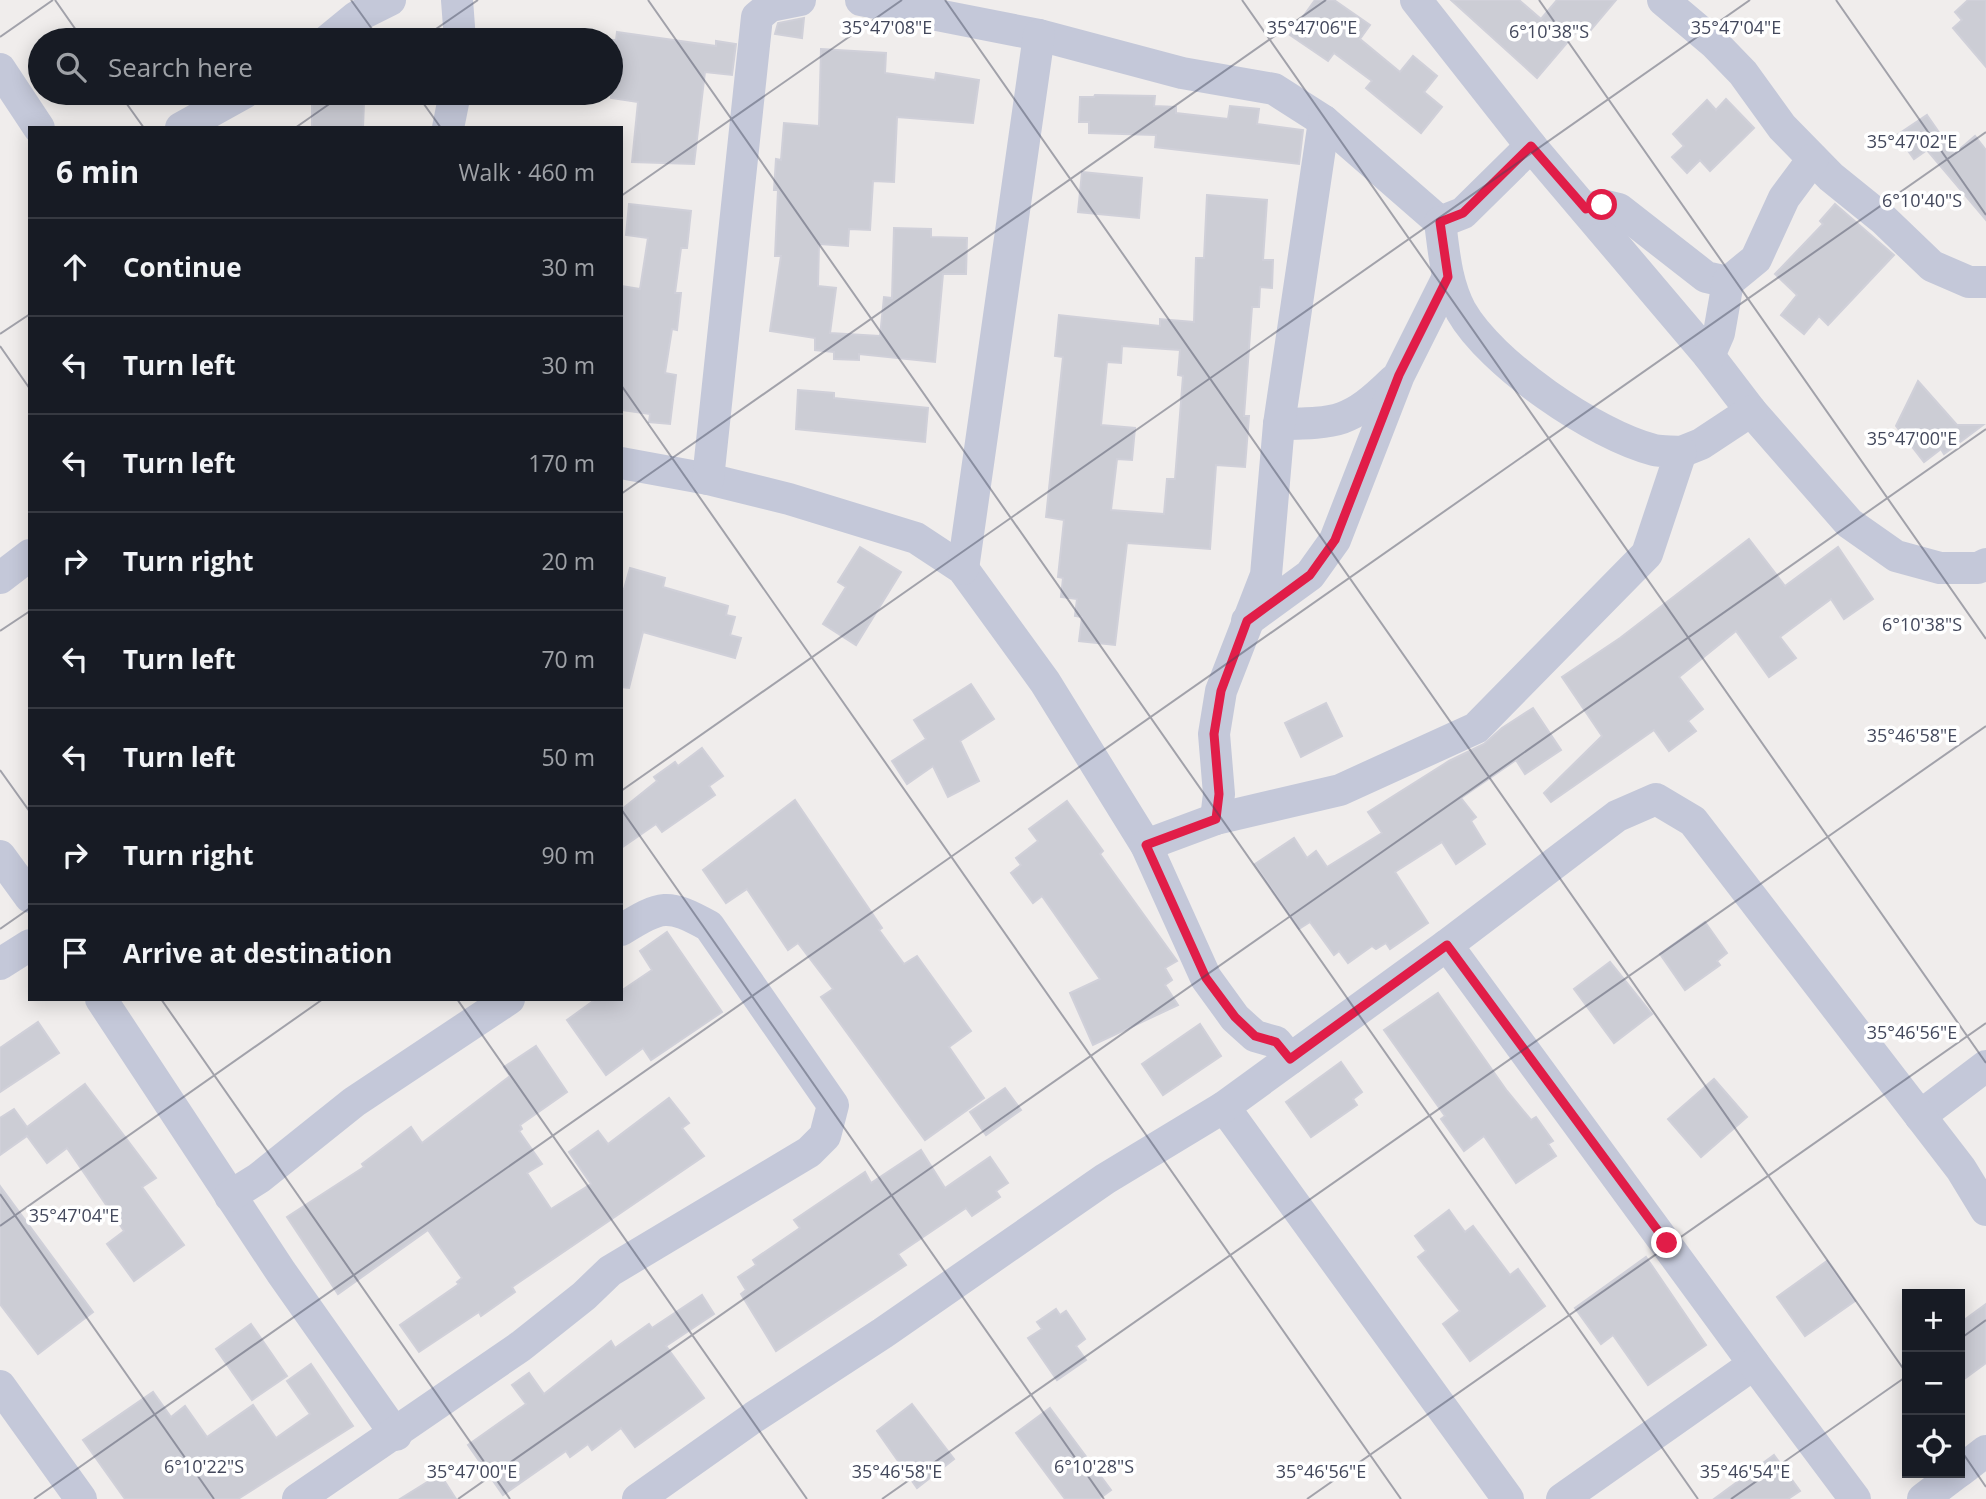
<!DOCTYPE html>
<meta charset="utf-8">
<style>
body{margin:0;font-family:"Open Sans",sans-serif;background:#242831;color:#f1f3f6}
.controls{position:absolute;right:21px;bottom:21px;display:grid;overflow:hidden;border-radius:0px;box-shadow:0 4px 18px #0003}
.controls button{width:63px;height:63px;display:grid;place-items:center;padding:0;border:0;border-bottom:2px solid #363941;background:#171b24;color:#f1f3f6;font:35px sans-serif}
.stop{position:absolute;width:21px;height:21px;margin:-16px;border:5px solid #e11d48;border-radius:50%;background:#fff}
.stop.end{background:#e11d48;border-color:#fff;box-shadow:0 2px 7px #0008}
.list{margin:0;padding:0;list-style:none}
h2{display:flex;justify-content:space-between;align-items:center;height:91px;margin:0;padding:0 28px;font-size:30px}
h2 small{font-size:23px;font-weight:400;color:#9ea1a6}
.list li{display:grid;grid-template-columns:46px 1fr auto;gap:21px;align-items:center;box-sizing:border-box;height:98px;padding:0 28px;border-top:2px solid #363941}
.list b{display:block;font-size:26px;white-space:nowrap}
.list em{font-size:23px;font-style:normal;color:#9ea1a6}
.icon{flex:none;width:38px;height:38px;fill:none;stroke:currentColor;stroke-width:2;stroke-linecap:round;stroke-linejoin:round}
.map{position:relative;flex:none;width:1986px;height:1499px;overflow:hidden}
.search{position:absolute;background:#171b24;box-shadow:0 4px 18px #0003;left:28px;top:28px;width:595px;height:77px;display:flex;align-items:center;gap:18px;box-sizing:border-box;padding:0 24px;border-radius:38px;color:#9ea1a6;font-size:26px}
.panel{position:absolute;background:#171b24;box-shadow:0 4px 18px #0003;left:28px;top:126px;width:595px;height:875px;border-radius:0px}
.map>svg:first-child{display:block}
.building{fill:#cccdd5;stroke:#d0d0d9;stroke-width:2;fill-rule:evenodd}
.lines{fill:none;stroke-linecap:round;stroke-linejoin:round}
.minor{stroke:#c4c8d9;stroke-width:32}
.route{stroke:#e11d48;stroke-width:9}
.ticks{fill:none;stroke:#43485c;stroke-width:2;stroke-opacity:0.45}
.ticks-label{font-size:18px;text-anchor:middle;fill:#43485c;stroke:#fff;stroke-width:7;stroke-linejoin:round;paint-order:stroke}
</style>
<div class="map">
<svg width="1986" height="1499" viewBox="0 0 1986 1499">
<rect width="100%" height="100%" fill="#f0edec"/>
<!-- building -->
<g class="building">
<polygon points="1315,0 1334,0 1370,25 1360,39 1400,72 1413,56 1437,76 1424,92 1442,107 1421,133 1366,88 1372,81 1334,53 1328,61 1290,35"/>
<polygon points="1451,0 1519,0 1541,19 1557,0 1616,0 1585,37 1577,31 1537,78"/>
<polygon points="1968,0 1986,0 1986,67 1953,28 1962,20 1955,12"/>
<polygon points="804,18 802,38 775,34 778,23"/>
<polygon points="617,32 716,46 716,41 736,44 732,75 705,72 694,164 632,162 638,102 611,98 611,40 616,40"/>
<polygon points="821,49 886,53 885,73 935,80 936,73 979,80 973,123 897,117 894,182 873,181 870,230 849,229 848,246 819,244 818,286 836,288 830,333 880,336 884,297 892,298 894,228 931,229 931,237 967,238 966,274 943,274 935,362 859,354 859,360 834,359 834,352 815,350 815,338 770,331 781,256 775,256 778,190 774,190 776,159 781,160 784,123 819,126"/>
<polygon points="1095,95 1155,96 1154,106 1176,107 1176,113 1228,119 1230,106 1259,109 1257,124 1303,130 1299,164 1155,147 1156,135 1089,133 1089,122 1079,122 1080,97 1094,97"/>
<polygon points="1726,99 1754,128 1710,171 1700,160 1687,173 1672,157 1684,146 1673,134 1707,100 1716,110"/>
<polygon points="312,101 364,102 363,128 312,128"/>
<polygon points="1927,115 1954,154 1975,136 1986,150 1986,220 1927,150 1914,159 1897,135"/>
<polygon points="1082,172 1142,178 1139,218 1078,212"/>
<path d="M1207,195L1267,200L1263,260H1273L1272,288L1260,287L1259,307H1252L1244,416H1249L1245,467L1216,465L1210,549L1127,543L1115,645L1079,641L1082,617L1075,616L1077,599L1061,597L1063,578L1058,577L1064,520L1046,517L1063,357L1055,356L1059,315L1160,326V319L1194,322L1196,258H1204ZM1122,346L1180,350L1178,375L1183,376L1175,479H1167L1164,514L1111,510L1117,459L1132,460L1135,428L1101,425L1107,362L1121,363Z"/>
<polygon points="629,204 691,211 687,248 681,248 675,293 681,293 677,330 672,329 665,373 676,375 670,424 649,422 650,414 621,410 621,286 640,289 648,238 626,235"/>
<polygon points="1835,204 1894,255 1828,325 1819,316 1804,334 1781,315 1797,295 1775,274 1823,224 1820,221"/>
<polygon points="1918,381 1957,425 1983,425 1944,454 1941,449 1924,462 1896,426"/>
<polygon points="798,390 834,393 834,398 928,408 925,442 796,429"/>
<polygon points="1749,539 1785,586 1838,547 1873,599 1844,619 1831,599 1780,637 1796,658 1769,677 1736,631 1679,677 1703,709 1688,721 1696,731 1669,751 1654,730 1551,802 1544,793 1602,736 1562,677 1620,638"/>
<polygon points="860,547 901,572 856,645 823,624 846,587 838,582"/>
<polygon points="630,568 665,578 663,587 728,606 726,615 735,617 730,635 741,638 735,658 643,632 629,688 621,687 621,589 624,589"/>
<polygon points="971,684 994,719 960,741 979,781 948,797 933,766 907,784 892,761 926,739 914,720"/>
<polygon points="1326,703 1342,736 1301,757 1285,723"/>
<polygon points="1533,708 1561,750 1525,774 1516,760 1461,798 1476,817 1471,821 1485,844 1456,864 1442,842 1395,872 1428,923 1390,949 1386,943 1376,949 1372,946 1348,963 1339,951 1334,955 1310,922 1299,929 1255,864 1294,838 1307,858 1316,851 1327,867 1382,833 1368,812 1449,761 1484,744 1502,728"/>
<polygon points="702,748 723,776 709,786 715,795 662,832 656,824 621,848 621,810 657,781 654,777 675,762 678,766"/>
<polygon points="795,800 882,928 879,930 904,964 917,956 971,1031 949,1047 984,1098 925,1140 821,997 833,989 798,943 788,950 747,889 726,903 703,870"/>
<polygon points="1067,801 1103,851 1100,854 1177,961 1165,968 1172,980 1165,985 1178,1005 1093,1045 1070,993 1100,979 1042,896 1033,903 1011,873 1021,865 1016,858 1038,841 1029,829"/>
<polygon points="1705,922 1727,953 1717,961 1720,965 1685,990 1660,954"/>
<polygon points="667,932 722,1012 651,1060 643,1048 606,1075 567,1020 596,999 621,999 621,991 652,970 640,951"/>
<polygon points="1610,962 1652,1014 1614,1043 1574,989"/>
<polygon points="1438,993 1507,1091 1531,1120 1536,1117 1553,1141 1548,1144 1556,1156 1516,1183 1484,1136 1464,1151 1441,1119 1445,1116 1384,1030"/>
<polygon points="38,1022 59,1053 0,1092 0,1048"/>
<polygon points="1200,1024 1221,1056 1163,1095 1142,1064"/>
<polygon points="536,1046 567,1092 520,1125 522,1129 519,1131 542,1164 527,1173 551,1209 591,1184 569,1152 598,1131 608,1144 669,1098 689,1123 682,1128 704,1156 512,1287 515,1292 481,1316 479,1312 419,1352 400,1325 459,1284 457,1282 462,1278 428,1230 338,1294 287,1217 364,1167 362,1164 411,1127 422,1143 510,1076 504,1067"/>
<polygon points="1341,1062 1362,1092 1353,1099 1357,1105 1311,1137 1286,1102"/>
<polygon points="1714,1079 1747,1117 1701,1157 1668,1119"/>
<polygon points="85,1084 156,1178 142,1187 184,1245 134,1281 107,1244 124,1231 67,1148 47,1163 27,1136 0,1155 0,1118 14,1109 27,1127"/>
<polygon points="1005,1088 1021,1110 986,1135 970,1112"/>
<polygon points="921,1150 945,1188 990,1157 1008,1183 996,1191 1000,1197 972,1216 966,1208 898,1254 906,1265 776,1351 741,1294 746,1290 738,1277 756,1265 753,1260 800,1228 794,1220 865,1172 871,1183"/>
<polygon points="0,1186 93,1312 38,1354 0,1304"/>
<polygon points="1449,1210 1465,1232 1473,1226 1510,1275 1518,1269 1545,1306 1470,1361 1443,1324 1460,1311 1418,1257 1426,1251 1415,1236"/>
<polygon points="1646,1257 1706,1345 1648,1385 1613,1335 1601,1344 1575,1308"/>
<polygon points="1827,1261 1855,1301 1805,1336 1777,1297"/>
<polygon points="702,1295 714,1314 666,1346 704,1398 635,1447 621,1428 592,1450 588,1444 570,1457 566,1451 503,1495 468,1445 526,1404 512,1385 529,1373 544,1394 611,1341 615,1348 649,1324 652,1328"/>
<polygon points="1986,1304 1986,1363 1960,1382 1960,1323"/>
<polygon points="1056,1309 1060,1315 1066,1311 1085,1339 1076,1346 1086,1360 1057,1380 1028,1338 1042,1329 1037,1322"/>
<polygon points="251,1324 287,1376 252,1400 216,1349"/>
<polygon points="311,1364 353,1426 238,1499 125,1499 83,1440 153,1392 171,1417 185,1406 207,1437 253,1405 276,1438 310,1414 287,1381"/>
<polygon points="912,1404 954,1459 917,1488 877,1431"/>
<polygon points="1050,1408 1111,1490 1099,1499 1065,1499 1016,1433"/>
<polygon points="1774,1455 1800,1491 1788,1499 1714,1499"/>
<polygon points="440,1474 456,1499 400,1499"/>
</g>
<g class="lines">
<!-- minor -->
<g class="minor">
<polyline points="457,0 460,40"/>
<polyline points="861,0 1039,35 1182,73 1274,89 1324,121 1440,222 1463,213 1531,146"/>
<polyline points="1416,0 1531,146 1709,356 1751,411 1849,523 1896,556 1940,568 1978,568 1986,564"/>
<polyline points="1663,0 1714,43 1743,73 1782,127 1831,177 1883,219 1932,266 1969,282 1986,282"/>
<polyline points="328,40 356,17 390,0"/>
<polyline points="0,69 39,128"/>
<polyline points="181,128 244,93"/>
<polyline points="448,128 455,93"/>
<polyline points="1586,210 1602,205 1619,209 1706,277 1728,282"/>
<polyline points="1709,356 1719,333 1728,282 1756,259 1784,198 1813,159"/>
<path d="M1279,424C1338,423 1350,423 1393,381"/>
<polyline points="1681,452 1701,444 1751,411"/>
<polyline points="621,463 708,479 789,499 916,538 963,569 1045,682 1146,845 1206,978 1235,1018 1255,1036 1276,1042 1290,1059"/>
<polyline points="708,479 757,17 770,6 800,0"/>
<polyline points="963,569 1039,35"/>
<polyline points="0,578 30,555"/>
<polyline points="1247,621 1310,575 1335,540 1399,375 1448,277"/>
<polyline points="1216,819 1219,794 1214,734 1221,691 1266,575 1279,424 1324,121"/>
<path d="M1146,845L1216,819L1340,790L1476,728L1647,554L1681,452C1672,451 1662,452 1654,450C1595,435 1491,364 1461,311C1446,283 1444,252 1440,222"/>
<polyline points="0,856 30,897"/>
<polyline points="1447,945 1754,1364 1562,1499"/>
<polyline points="0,964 30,945"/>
<polyline points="101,999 281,1272 396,1435"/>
<polyline points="1224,1107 1508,1499"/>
<polyline points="1920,1116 1986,1066"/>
<polyline points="230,1196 259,1178 354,1102 509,999"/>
<polyline points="1754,1364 1855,1499"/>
<polyline points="0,1386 81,1499"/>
<polyline points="1960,1471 1986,1451"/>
<path d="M298,1499L521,1346L584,1296L610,1271L809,1152L825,1136L833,1105L709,926C667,903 662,905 621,930"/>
<polyline points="638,1499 754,1417 883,1333 1105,1179 1224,1107 1447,945 1617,816 1656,799 1693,821 1961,1169 1986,1210"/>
<polyline points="1923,1499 1957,1473"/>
</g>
</g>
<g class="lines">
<!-- route -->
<polyline class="route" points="1602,205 1586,209 1531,146 1463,213 1440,222 1448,277 1399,375 1335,540 1310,575 1247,621 1221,691 1214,734 1219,794 1216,819 1146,845 1206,978 1235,1017 1255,1036 1276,1042 1290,1059 1447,945 1667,1243"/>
</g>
<!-- ticks -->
<path class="ticks" d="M55,0L83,40M351,0L380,40M648,0L1698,1499M945,0L1907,1374M1242,0L1986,1063M1539,0L1986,639M1836,0L1986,215M0,37L53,0M420,40L478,0M119,93L144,128M416,93L441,128M295,128L345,93M621,196L902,0M0,334L30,314M0,346L30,389M621,385L1401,1499M621,494L1326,0M0,631L30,611M0,770L30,812M621,791L1750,0M621,809L1104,1499M0,929L30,908M161,999L510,1499M457,999L807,1499M0,1194L214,1499M0,1226L323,999M1960,1339L1986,1320M1960,1449L1986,1487M34,1499L1986,132M458,1499L1986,429M882,1499L1986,726M1307,1499L1986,1023M1731,1499L1907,1376"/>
<g class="ticks-label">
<text x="1312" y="34">35°47'06"E</text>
<text x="887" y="34">35°47'08"E</text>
<text x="1736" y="34">35°47'04"E</text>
<text x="1549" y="38">6°10'38"S</text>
<text x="1912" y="148">35°47'02"E</text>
<text x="1922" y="207">6°10'40"S</text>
<text x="1912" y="445">35°47'00"E</text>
<text x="1922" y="631">6°10'38"S</text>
<text x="1912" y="742">35°46'58"E</text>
<text x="1912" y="1039">35°46'56"E</text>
<text x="74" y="1222">35°47'04"E</text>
<text x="204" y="1473">6°10'22"S</text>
<text x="1094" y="1473">6°10'28"S</text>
<text x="472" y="1478">35°47'00"E</text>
<text x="897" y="1478">35°46'58"E</text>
<text x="1321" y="1478">35°46'56"E</text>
<text x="1745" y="1478">35°46'54"E</text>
</g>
</svg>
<div class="controls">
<button>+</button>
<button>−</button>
<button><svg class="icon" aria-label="locate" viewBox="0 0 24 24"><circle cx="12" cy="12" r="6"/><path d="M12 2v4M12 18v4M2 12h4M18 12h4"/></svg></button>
</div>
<div class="stop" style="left:1602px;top:205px"></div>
<div class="stop end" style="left:1667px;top:1243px"></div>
<div class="search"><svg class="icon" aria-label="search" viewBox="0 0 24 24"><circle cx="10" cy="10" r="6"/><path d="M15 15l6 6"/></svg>Search here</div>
<section class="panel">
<h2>6 min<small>Walk · 460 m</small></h2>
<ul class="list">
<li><svg class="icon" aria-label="ahead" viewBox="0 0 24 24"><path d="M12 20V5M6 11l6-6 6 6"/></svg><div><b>Continue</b></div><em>30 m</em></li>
<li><svg class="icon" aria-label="left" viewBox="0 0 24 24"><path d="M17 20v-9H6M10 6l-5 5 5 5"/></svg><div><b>Turn left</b></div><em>30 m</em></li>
<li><svg class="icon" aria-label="left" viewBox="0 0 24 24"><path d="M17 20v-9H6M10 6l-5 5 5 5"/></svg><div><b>Turn left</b></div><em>170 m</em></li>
<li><svg class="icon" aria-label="right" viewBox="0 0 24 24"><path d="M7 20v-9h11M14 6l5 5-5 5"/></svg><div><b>Turn right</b></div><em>20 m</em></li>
<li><svg class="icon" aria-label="left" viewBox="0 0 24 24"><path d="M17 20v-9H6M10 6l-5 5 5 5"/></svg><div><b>Turn left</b></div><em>70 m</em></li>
<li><svg class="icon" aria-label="left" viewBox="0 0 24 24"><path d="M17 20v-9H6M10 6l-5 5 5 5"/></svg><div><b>Turn left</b></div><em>50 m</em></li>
<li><svg class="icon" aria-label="right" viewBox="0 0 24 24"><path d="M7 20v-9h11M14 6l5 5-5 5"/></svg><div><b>Turn right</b></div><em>90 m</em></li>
<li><svg class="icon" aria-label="arrive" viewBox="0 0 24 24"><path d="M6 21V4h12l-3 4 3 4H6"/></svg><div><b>Arrive at destination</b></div></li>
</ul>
</section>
</div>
